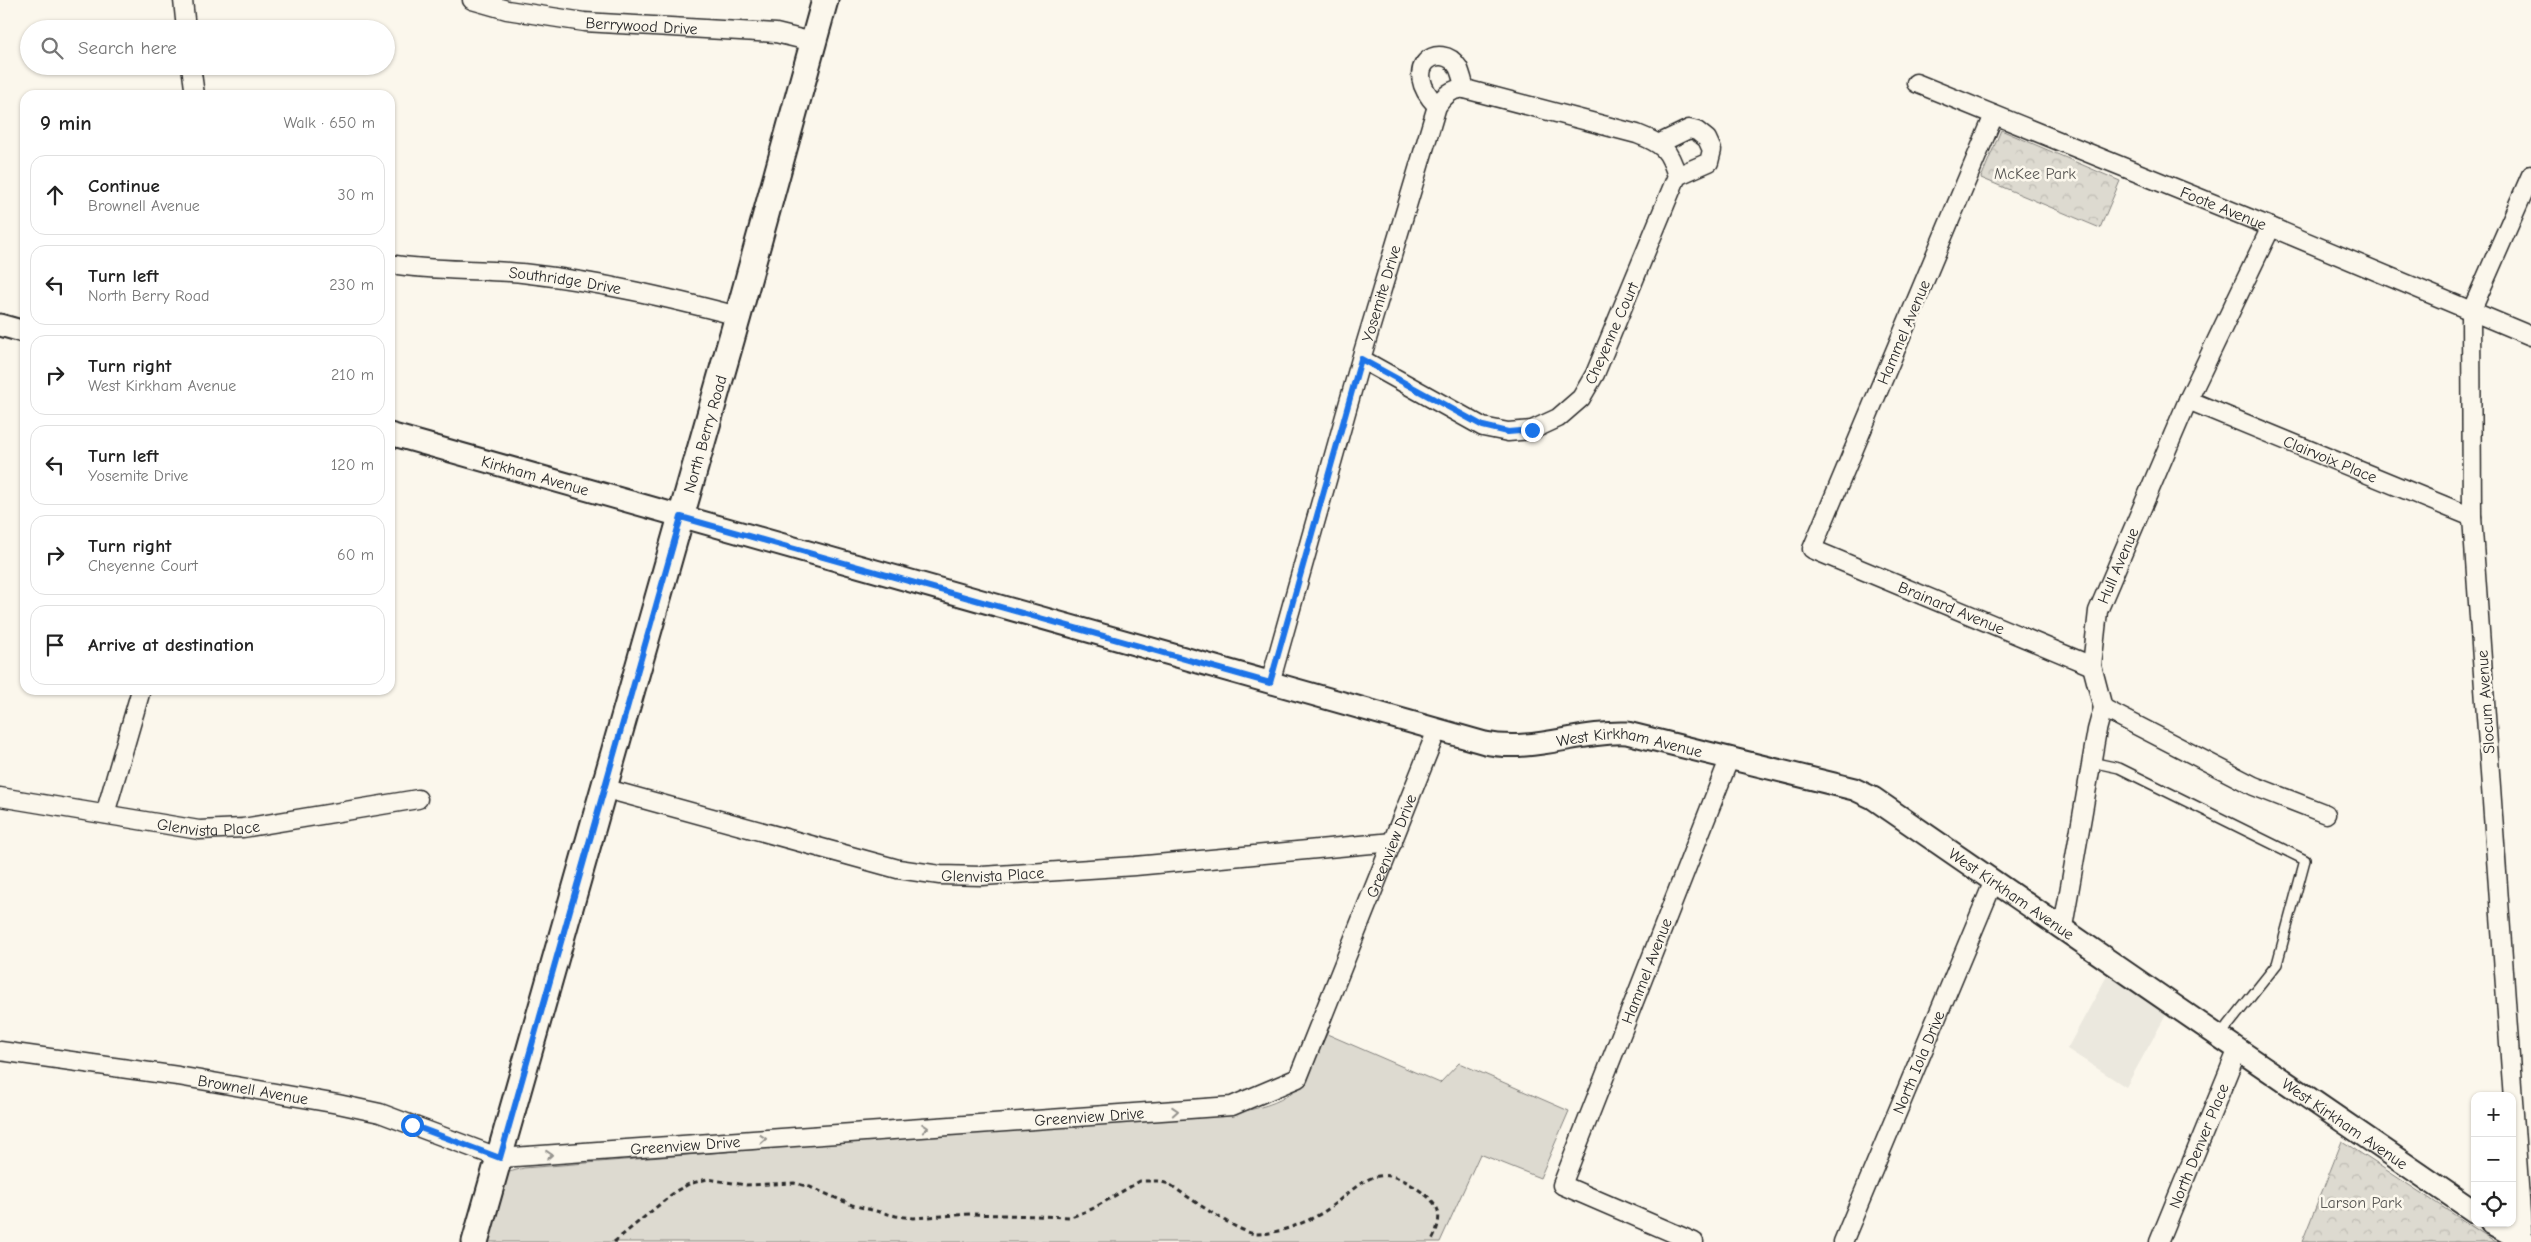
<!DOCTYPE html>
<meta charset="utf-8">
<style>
body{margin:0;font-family:"Comic Neue",sans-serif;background:#f2f2f2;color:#222}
.controls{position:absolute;right:15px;bottom:15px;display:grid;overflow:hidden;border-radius:10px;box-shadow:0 1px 4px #0004}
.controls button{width:45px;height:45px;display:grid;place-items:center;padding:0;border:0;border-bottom:1px solid #e0e0e0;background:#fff;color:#222;font:25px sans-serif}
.stop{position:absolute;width:15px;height:15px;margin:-11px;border:4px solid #1a73e8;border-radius:50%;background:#fff}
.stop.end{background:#1a73e8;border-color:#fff;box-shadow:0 1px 5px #0008}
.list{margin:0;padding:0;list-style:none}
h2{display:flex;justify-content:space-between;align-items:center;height:65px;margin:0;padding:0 20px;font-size:21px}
h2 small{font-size:16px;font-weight:400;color:#767676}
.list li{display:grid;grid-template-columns:32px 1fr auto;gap:15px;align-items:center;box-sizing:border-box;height:80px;margin:0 10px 10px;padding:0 10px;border:1px solid #e0e0e0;border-radius:15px}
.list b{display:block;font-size:19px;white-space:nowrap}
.list p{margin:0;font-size:16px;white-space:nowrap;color:#767676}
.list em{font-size:16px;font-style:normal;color:#767676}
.icon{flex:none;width:28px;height:28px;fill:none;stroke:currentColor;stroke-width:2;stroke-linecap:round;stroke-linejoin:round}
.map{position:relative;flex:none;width:2531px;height:1242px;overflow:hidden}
.search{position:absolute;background:#fff;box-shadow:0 1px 4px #0004;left:20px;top:20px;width:375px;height:55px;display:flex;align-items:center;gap:12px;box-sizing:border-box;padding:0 18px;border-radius:28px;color:#767676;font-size:19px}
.panel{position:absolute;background:#fff;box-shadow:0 1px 4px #0004;left:20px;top:90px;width:375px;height:605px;border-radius:15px}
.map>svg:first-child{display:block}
.built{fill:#ebe8de}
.grass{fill:#dddad0;stroke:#84827e}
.park{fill:url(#park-crowns);stroke:#84827e}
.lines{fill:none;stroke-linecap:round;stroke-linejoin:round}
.service-casing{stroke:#2b2b2b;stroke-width:12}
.minor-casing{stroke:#2b2b2b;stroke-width:21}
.tertiary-casing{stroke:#2b2b2b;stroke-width:25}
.secondary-casing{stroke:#2b2b2b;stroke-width:29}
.path{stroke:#2b2b2b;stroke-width:3;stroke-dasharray:5 4;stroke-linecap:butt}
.service{stroke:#fbf7ec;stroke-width:9}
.minor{stroke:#fbf7ec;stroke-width:18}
.tertiary{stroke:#fbf7ec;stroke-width:21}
.secondary{stroke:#fbf7ec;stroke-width:25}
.oneway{stroke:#93918c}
.route{stroke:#1a73e8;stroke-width:6}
.labels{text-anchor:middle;stroke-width:5;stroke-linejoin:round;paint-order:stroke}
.street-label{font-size:16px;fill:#2b2b2b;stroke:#fbf7ec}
.park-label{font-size:16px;fill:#585754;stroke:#fbf7ec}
</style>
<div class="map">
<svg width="2531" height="1242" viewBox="0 0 2531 1242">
<defs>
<pattern id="park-crowns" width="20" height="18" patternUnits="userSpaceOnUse" patternTransform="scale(1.25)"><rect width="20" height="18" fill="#dddad0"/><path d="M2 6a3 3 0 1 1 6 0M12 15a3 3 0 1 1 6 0" fill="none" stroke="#bebbb3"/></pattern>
</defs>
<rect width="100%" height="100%" fill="#fbf7ec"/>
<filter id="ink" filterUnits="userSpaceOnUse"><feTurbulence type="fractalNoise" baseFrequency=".02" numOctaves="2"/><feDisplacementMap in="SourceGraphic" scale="10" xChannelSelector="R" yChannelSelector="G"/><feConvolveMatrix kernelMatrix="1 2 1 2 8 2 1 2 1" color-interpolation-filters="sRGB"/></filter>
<g filter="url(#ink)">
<!-- built -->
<polygon class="built" points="2108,974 2166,1015 2126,1087 2067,1049"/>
<!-- grass -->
<path class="grass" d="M1327,1034L1440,1083L1459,1063L1569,1111L1540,1178L1480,1154L1440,1242H483L499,1183L509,1172L524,1168L1249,1110C1303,1098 1304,1080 1327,1034Z"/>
<!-- park -->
<g class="park">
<polygon points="2001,130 2120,181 2100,228 1981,178"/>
<polygon points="2342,1141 2479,1231 2496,1242 2302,1242"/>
</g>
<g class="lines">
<defs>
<polyline id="service" points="2091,762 2119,768 2305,860 2277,964 2219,1037"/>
<g id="minor">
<polyline points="183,0 186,29"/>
<path id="s1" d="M472,0L507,10L584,22L776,33L813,42"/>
<polyline points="191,66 195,95"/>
<path id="s2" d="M1916,83L2271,227L2531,336"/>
<path d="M1437,106C1398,66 1441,40 1458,67C1461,73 1463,82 1465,89"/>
<path id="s3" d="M1994,115L1812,549L2092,666"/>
<polyline points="1660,143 1689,129 1697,131 1707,139 1712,150 1709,162 1677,176"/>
<path id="s4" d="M390,264C436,272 483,268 530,274C601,282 669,298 738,316"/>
<path id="s5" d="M2188,400L2472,517"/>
<path id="s6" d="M1270,683L1361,359L1437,106C1443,97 1453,87 1465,89L1637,134C1663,144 1669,149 1677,176L1595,374L1581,398L1558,418L1532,430L1508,432L1483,427L1361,359"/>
<polyline points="2103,708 2254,786 2326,814"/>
<path id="s7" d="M603,788L898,869L940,875L982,876L1135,866L1393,842"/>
<path id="s8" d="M0,797L199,830L243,828L418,799"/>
<polyline points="105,814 141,690"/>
<path id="s9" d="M2063,927L2097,730L2103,708L2092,666L2098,611L2188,400L2271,227"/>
<path id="s10" d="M0,1051L178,1076L338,1104L380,1113L500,1158L1232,1106L1298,1078L1437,730"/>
<path id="s11" d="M1694,1242L1562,1185L1730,757"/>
<path id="s12" d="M1843,1242L1993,883"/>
<path id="s13" d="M2159,1242L2237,1051"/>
<polyline points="2523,1242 2472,517 2471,312 2531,175"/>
</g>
<g id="tertiary">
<polyline points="0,325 25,332"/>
<path id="s14" d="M390,434L1485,743C1532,753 1579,731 1627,733L1854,789L1873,798C2074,936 2273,1075 2475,1212"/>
<polyline points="2491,1223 2525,1242"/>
</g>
<g id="secondary">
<path id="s15" d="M475,1242L738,316L825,0"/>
</g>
</defs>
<!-- service casing -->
<use href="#service" class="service-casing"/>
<!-- minor casing -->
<use href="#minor" class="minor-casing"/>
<!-- tertiary casing -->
<use href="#tertiary" class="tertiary-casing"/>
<!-- secondary casing -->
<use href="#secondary" class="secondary-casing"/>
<!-- path -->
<path class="path" d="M614,1242L676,1191L689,1184L707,1179L746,1185L794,1183L810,1187L852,1205L896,1216L914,1218L970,1214L1071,1217L1092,1209L1140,1181H1158L1169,1184C1187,1196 1239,1234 1257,1234C1279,1234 1311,1221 1328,1209C1357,1188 1375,1160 1413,1186C1422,1192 1430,1197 1436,1206C1442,1216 1437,1232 1431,1242"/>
<!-- service -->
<use href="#service" class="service"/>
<!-- minor -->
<use href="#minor" class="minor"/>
<!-- tertiary -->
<use href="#tertiary" class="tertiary"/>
<!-- secondary -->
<use href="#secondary" class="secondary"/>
</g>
<!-- one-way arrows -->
<defs><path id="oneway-chevron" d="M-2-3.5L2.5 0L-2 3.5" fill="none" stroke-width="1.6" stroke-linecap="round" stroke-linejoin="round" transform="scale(1.25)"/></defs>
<g class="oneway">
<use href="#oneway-chevron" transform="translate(1175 1111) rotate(-4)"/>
<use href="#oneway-chevron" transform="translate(925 1128) rotate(-4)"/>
<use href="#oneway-chevron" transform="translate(763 1139) rotate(-4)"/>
<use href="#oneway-chevron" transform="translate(549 1155) rotate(-4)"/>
</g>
</g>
<g class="lines" filter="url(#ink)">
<!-- route -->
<polyline class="route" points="412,1125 500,1158 681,517 1270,683 1361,359 1483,426 1508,432 1532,430"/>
</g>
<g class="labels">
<!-- street labels -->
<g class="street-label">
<text dy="6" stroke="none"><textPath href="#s1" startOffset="172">Berrywood Drive</textPath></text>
<text dy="6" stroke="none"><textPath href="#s2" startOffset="332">Foote Avenue</textPath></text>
<text dy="6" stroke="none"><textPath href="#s4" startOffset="176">Southridge Drive</textPath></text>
<text dy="6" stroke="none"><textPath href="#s6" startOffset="405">Yosemite Drive</textPath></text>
<text transform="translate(1903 332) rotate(-67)" y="6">Hammel Avenue</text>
<text transform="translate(1611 333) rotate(-66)" y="6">Cheyenne Court</text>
<text dy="6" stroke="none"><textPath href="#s15" startOffset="840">North Berry Road</textPath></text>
<text dy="6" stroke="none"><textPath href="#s5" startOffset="154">Clairvoix Place</textPath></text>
<text dy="6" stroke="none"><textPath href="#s14" startOffset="151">Kirkham Avenue</textPath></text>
<text dy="6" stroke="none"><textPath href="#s9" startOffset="371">Hull Avenue</textPath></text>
<text dy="6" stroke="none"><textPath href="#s3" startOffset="622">Brainard Avenue</textPath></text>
<text transform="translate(2485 702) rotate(-94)" y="6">Slocum Avenue</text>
<text dy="6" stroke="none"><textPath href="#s14" startOffset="1284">West Kirkham Avenue</textPath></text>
<text dy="6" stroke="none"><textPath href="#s8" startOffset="211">Glenvista Place</textPath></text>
<text dy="6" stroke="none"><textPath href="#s10" startOffset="1569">Greenview Drive</textPath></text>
<text dy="6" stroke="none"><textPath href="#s7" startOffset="401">Glenvista Place</textPath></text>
<text dy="6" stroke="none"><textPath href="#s14" startOffset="1704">West Kirkham Avenue</textPath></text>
<text dy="6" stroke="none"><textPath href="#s11" startOffset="374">Hammel Avenue</textPath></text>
<text dy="6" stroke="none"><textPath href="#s12" startOffset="195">North Iola Drive</textPath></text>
<text dy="6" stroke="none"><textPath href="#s10" startOffset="256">Brownell Avenue</textPath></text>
<text dy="6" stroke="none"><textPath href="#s10" startOffset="1104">Greenview Drive</textPath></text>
<text dy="6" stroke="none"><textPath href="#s14" startOffset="2109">West Kirkham Avenue</textPath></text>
<text dy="6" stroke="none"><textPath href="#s10" startOffset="699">Greenview Drive</textPath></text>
<text dy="6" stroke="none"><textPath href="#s13" startOffset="104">North Denver Place</textPath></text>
</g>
<!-- park labels -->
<g class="park-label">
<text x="2035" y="179">McKee Park</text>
<text x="2361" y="1208">Larson Park</text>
</g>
</g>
</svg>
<div class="controls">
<button>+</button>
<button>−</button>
<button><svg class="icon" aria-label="locate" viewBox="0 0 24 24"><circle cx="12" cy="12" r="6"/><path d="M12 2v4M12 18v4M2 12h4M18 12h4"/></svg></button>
</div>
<div class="stop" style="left:412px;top:1125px"></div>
<div class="stop end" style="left:1532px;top:430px"></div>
<div class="search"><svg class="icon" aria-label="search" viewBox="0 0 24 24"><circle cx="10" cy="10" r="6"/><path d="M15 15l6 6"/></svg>Search here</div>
<section class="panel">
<h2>9 min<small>Walk · 650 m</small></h2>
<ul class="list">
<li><svg class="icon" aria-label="ahead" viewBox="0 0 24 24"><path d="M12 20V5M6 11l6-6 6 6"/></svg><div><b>Continue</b><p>Brownell Avenue</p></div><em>30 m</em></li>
<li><svg class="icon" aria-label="left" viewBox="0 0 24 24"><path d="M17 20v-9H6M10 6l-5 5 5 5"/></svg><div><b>Turn left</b><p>North Berry Road</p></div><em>230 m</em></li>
<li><svg class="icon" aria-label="right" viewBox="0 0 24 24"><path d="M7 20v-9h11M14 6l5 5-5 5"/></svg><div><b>Turn right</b><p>West Kirkham Avenue</p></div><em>210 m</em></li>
<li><svg class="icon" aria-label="left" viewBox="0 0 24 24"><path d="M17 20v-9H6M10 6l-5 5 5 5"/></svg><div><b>Turn left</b><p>Yosemite Drive</p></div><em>120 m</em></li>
<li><svg class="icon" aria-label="right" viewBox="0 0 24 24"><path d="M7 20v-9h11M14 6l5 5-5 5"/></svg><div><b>Turn right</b><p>Cheyenne Court</p></div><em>60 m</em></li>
<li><svg class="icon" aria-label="arrive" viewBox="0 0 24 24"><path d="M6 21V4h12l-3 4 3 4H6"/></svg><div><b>Arrive at destination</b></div></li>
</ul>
</section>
</div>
